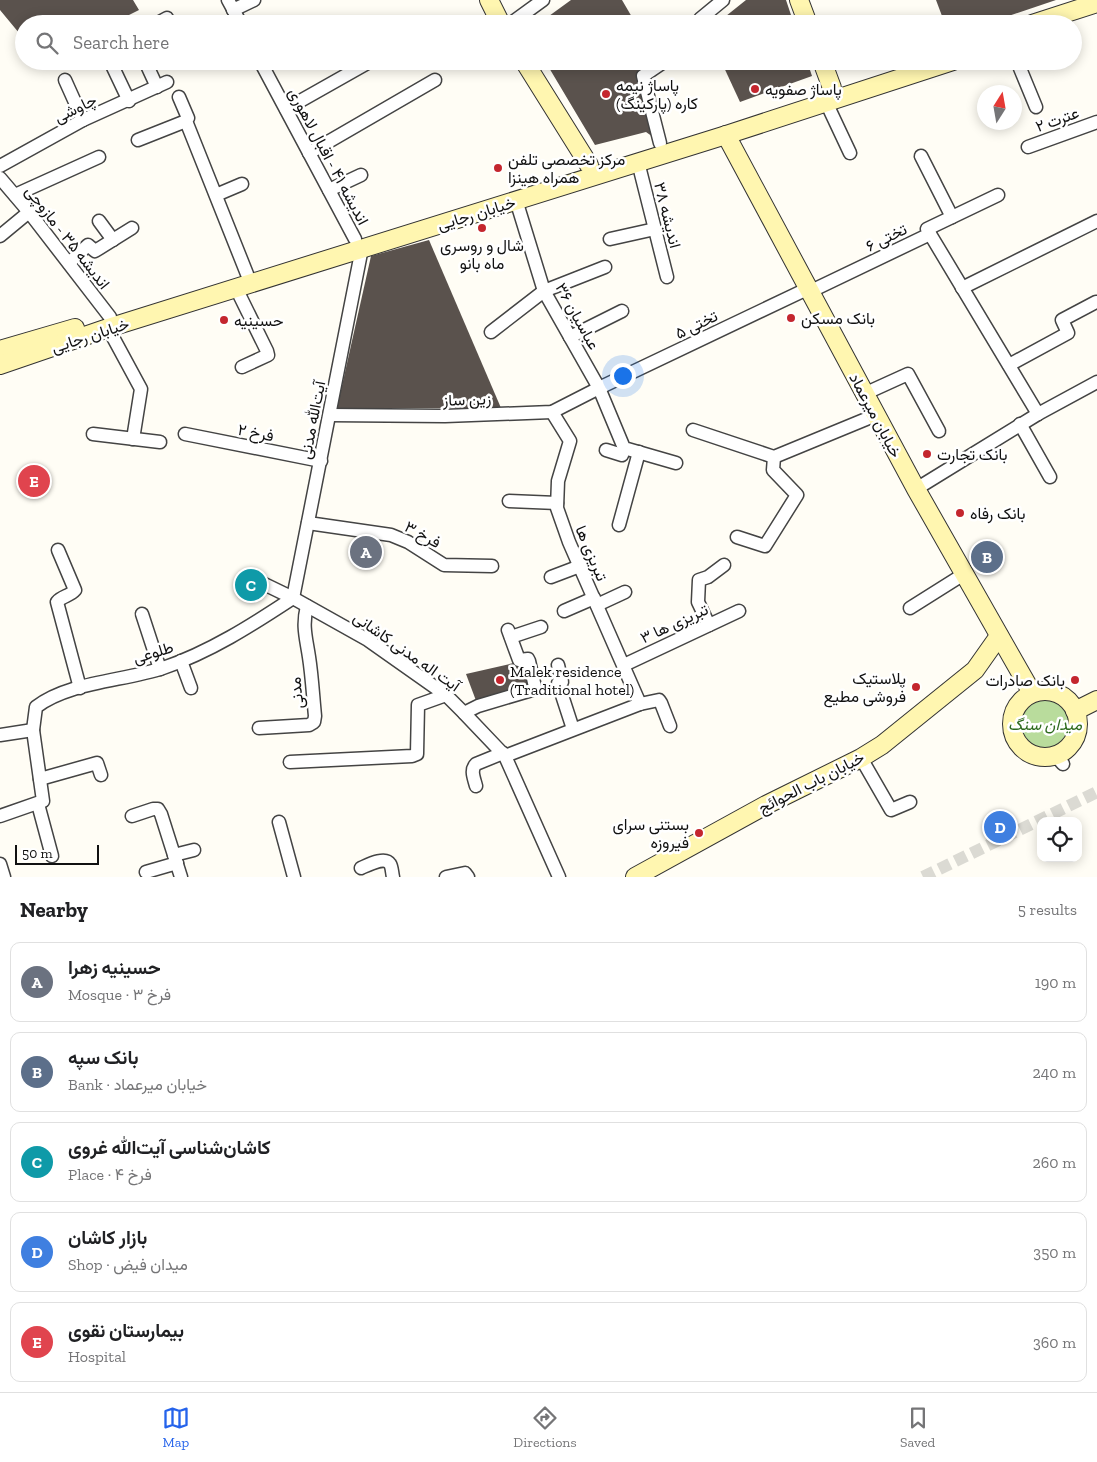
<!DOCTYPE html>
<meta charset="utf-8">
<style>
body{margin:0;font-family:"Zilla Slab",Vazirmatn,serif;background:#f2f2f2;color:#202124}
.controls{position:absolute;right:15px;bottom:15px;display:grid;overflow:hidden;border-radius:10px;box-shadow:0 2px 12px #0003}
.controls button{width:45px;height:45px;display:grid;place-items:center;padding:0;border:0;border-bottom:1px solid #e0e0e0;background:#fff;color:#202124;font:25px sans-serif}
.compass{position:absolute;left:977px;top:85px;width:45px;height:45px;border-radius:50%;background:#fff;box-shadow:0 2px 12px #0003;rotate:11deg}
.scale{position:absolute;left:15px;bottom:12px;width:84px;box-sizing:border-box;padding-left:5px;border:2px solid #111;border-top:0;font-size:14px;line-height:18px;white-space:nowrap;color:#111;-webkit-text-stroke:4px #fff;paint-order:stroke}
.you{position:absolute;left:622px;top:375px;width:18px;height:18px;margin:-12px;border:4px solid #fff;border-radius:50%;background:#1a73e8;box-shadow:0 0 0 8px #1a73e833}
.badge{display:grid;place-items:center;width:32px;height:32px;border-radius:50%;background:#2563eb;color:#fff;font-size:16px;font-weight:700}
.pin{position:absolute;translate:-50% -50%;border:2px solid #fff;box-shadow:0 1px 5px #0006}
.list{margin:0;padding:0;list-style:none}
h2{display:flex;justify-content:space-between;align-items:center;height:65px;margin:0;padding:0 20px;font-size:21px}
h2 small{font-size:16px;font-weight:400;color:#757577}
.list li{display:grid;grid-template-columns:32px 1fr auto;gap:15px;align-items:center;box-sizing:border-box;height:80px;margin:0 10px 10px;padding:0 10px;border:1px solid #e0e0e0;border-radius:10px}
.list b{display:block;font-size:19px;white-space:nowrap}
.list p{margin:0;font-size:16px;white-space:nowrap;color:#757577}
.list em{font-size:16px;font-style:normal;color:#757577}
.icon{flex:none;width:28px;height:28px;fill:none;stroke:currentColor;stroke-width:2;stroke-linecap:round;stroke-linejoin:round}
.map{position:relative;flex:none;width:1097px;height:877px;overflow:hidden}
.search{position:absolute;background:#fff;box-shadow:0 2px 12px #0003;left:15px;right:15px;top:15px;height:55px;display:flex;align-items:center;gap:12px;box-sizing:border-box;padding:0 18px;border-radius:28px;color:#757577;font-size:19px}
.sheet{height:515px;background:#fff}
nav{display:flex;justify-content:space-around;align-items:center;box-sizing:border-box;height:70px;border-top:1px solid #e0e0e0;background:#fff;font-size:14px;color:#757577}
nav a{display:grid;justify-items:center;gap:2px}
nav .on{color:#2563eb}
.map>svg:first-child{display:block}
.forest{fill:#b9dc9c}
.building{fill:#5a524d}
.lines{fill:none;stroke-linecap:round;stroke-linejoin:round}
.street-tunnel{stroke:#dbdad3;stroke-width:12;stroke-dasharray:12 6;stroke-linecap:butt}
.street-casing{stroke:#444;stroke-width:15}
.secondary-casing{stroke:#333;stroke-width:20}
.street{stroke:#fff;stroke-width:12}
.secondary{stroke:#fff6b0;stroke-width:18}
.poi-dot{fill:#c4262e;stroke:#fff;stroke-width:2}
.labels{text-anchor:middle;stroke-width:5;stroke-linejoin:round;paint-order:stroke}
.poi-label{font-size:16px;fill:#111;stroke:#fff;text-anchor:start}
.street-label{font-size:16px;fill:#111;stroke:#fff}
.park-label{font-size:16px;font-style:italic;fill:#2f6b1f;stroke:#fff}
</style>
<div class="map">
<svg width="1097" height="877" viewBox="0 0 1097 877">
<rect width="100%" height="100%" fill="#fffdf5"/>
<!-- forest -->
<circle class="forest" cx="1045" cy="724" r="27"/>
<!-- building -->
<g class="building">
<polygon points="0,0 133,0 139,10 111,24 24,24 24,39 0,10"/>
<polygon points="571,0 622,0 636,24 538,24"/>
<polygon points="746,0 786,0 794,24 716,24"/>
<polygon points="936,0 1056,0 985,24 945,24"/>
<polygon points="545,61 649,61 638,69 657,120 653,137 646,132 595,145"/>
<polygon points="721,61 807,61 812,76 740,102"/>
<polygon points="429,240 501,408 337,408 371,256"/>
<polygon points="248,576 258,582 252,589 242,581"/>
<polygon points="527,660 533,686 478,706 466,674"/>
</g>
<g class="lines">
<!-- street-tunnel -->
<polyline class="street-tunnel" points="923,877 1097,792"/>
<defs>
<g id="street">
<polyline points="228,0 241,24"/>
<polyline points="233,10 254,0"/>
<polyline points="700,19 723,0"/>
<polyline points="156,24 167,18"/>
<polyline points="510,24 543,0"/>
<polyline points="110,61 129,101"/>
<polyline points="145,61 157,87"/>
<polyline points="260,61 355,239"/>
<polyline points="1017,61 1036,107"/>
<polyline points="65,80 83,120"/>
<polyline points="179,97 188,118 186,121 247,274"/>
<polyline points="826,102 850,153"/>
<polyline points="286,109 371,61"/>
<polyline points="138,140 186,121"/>
<polyline points="660,143 643,76 665,61"/>
<polyline points="1028,147 1097,122"/>
<polyline points="309,153 435,80"/>
<polyline points="921,156 952,217"/>
<polyline points="638,162 667,277"/>
<polyline points="0,166 83,120 167,82"/>
<polyline points="0,178 29,212 110,317"/>
<polyline points="329,190 361,175"/>
<polyline points="15,195 99,157"/>
<polyline points="216,195 242,184"/>
<polyline points="516,200 544,291 599,388 624,448 676,463"/>
<polyline points="99,221 113,240"/>
<polyline points="930,234 1038,414"/>
<polyline points="0,236 29,212"/>
<polyline points="610,239 655,229"/>
<polyline points="69,263 88,245 95,251 132,228"/>
<polyline points="236,288 267,351 268,355 242,367"/>
<polyline points="962,288 1097,221"/>
<polyline points="809,292 930,234 927,229 998,195"/>
<polyline points="108,328 141,389 133,439"/>
<polyline points="491,332 544,291 605,267"/>
<polyline points="570,337 622,311"/>
<polyline points="1009,365 1068,333 1062,320 1096,302"/>
<polyline points="864,394 908,374 939,431"/>
<polyline points="552,412 570,441 558,481 557,508 569,542 640,704"/>
<polyline points="330,415 445,416 552,412 599,388 807,289"/>
<polyline points="1020,424 1050,477"/>
<polyline points="693,430 774,457 876,415"/>
<polyline points="93,434 160,442"/>
<polyline points="185,434 321,461"/>
<polyline points="606,450 622,455 624,448"/>
<polyline points="916,489 1038,414 1097,382"/>
<polyline points="509,501 557,503"/>
<polyline points="308,523 391,535 408,542 444,565 492,566"/>
<polyline points="619,525 639,452"/>
<polyline points="737,537 765,546 797,495 773,470 774,457"/>
<path d="M58,550L75,590C70,596 62,596 57,602L80,688"/>
<polyline points="551,577 580,566"/>
<polyline points="262,583 293,598 368,640 446,695 464,713 505,756 559,877"/>
<polyline points="293,598 362,248"/>
<polyline points="597,605 625,592"/>
<polyline points="910,608 964,574"/>
<polyline points="564,611 594,598"/>
<polyline points="142,614 160,669"/>
<polyline points="709,625 698,602 699,580 708,577 724,565"/>
<polyline points="511,637 541,627"/>
<polyline points="181,661 191,688"/>
<polyline points="558,665 562,682 558,683 573,729"/>
<polyline points="624,665 739,611"/>
<polyline points="464,713 478,706 532,690 535,687 529,661 528,659 519,660 508,630"/>
<path d="M259,728L309,725L314,722L315,716C313,696 312,676 309,657C306,637 302,626 307,606"/>
<polyline points="0,735 33,730"/>
<polyline points="1055,755 1063,764"/>
<polyline points="505,756 640,704 659,700 661,703 670,726"/>
<polyline points="861,758 891,810 910,802"/>
<polyline points="290,762 412,756 417,754 418,705 446,695"/>
<polyline points="40,779 97,763 101,775"/>
<path d="M476,786C474,778 470,770 476,764L503,753"/>
<polyline points="38,804 52,856"/>
<path d="M0,816L43,801L33,730L36,707C68,682 124,681 163,668C210,652 252,625 293,598"/>
<polyline points="132,816 153,809 158,809 161,814 181,877"/>
<polyline points="279,822 294,877"/>
<polyline points="174,855 194,850"/>
<polyline points="0,864 4,877"/>
<path d="M361,868C368,865 385,856 390,864C392,867 392,873 393,877"/>
<polyline points="146,872 177,863"/>
<polyline points="446,877 465,873 468,877"/>
</g>
<g id="secondary">
<polyline points="489,0 501,24"/>
<polyline points="799,0 808,24"/>
<polyline points="1032,24 1097,3"/>
<polyline points="524,61 589,165"/>
<polyline points="822,61 832,88"/>
<polyline points="726,135 916,489 1032,693"/>
<polyline points="0,350 75,328"/>
<polyline points="0,365 108,328 726,135 953,61"/>
<circle cx="1045" cy="724" r="33"/>
<polyline points="1075,711 1097,700"/>
<polyline points="635,877 766,805 861,758 882,745 975,670 999,636"/>
</g>
</defs>
<!-- street casing -->
<use href="#street" class="street-casing"/>
<!-- secondary casing -->
<use href="#secondary" class="secondary-casing"/>
<!-- street -->
<use href="#street" class="street"/>
<!-- secondary -->
<use href="#secondary" class="secondary"/>
</g>
<!-- markers -->
<g class="poi-dot">
<circle cx="755" cy="89" r="5"/>
<circle cx="606" cy="94" r="5"/>
<circle cx="498" cy="168" r="5"/>
<circle cx="482" cy="228" r="5"/>
<circle cx="791" cy="318" r="5"/>
<circle cx="224" cy="320" r="5"/>
<circle cx="927" cy="454" r="5"/>
<circle cx="960" cy="513" r="5"/>
<circle cx="500" cy="680" r="5"/>
<circle cx="1075" cy="680" r="5"/>
<circle cx="916" cy="687" r="5"/>
<circle cx="699" cy="833" r="5"/>
</g>
<g class="labels">
<!-- poi labels -->
<g class="poi-label">
<text x="616" y="91">پاساژ نیمه<tspan x="616" dy="18">کاره (پارکینگ)</tspan></text>
<text x="765" y="95">پاساژ صفویه</text>
<text x="508" y="165">مرکز تخصصی تلفن<tspan x="508" dy="18">همراه هینزا</tspan></text>
<text x="482" y="251" text-anchor="middle">شال و روسری<tspan x="482" dy="18">ماه بانو</tspan></text>
<text x="801" y="324">بانک مسکن</text>
<text x="234" y="326">حسینیه</text>
<text x="937" y="460">بانک تجارت</text>
<text x="970" y="519">بانک رفاه</text>
<text x="510" y="677">Malek residence<tspan x="510" dy="18">(Traditional hotel)</tspan></text>
<text x="906" y="684" text-anchor="end">پلاستیک<tspan x="906" dy="18">فروشی مطیع</tspan></text>
<text x="1065" y="686" text-anchor="end">بانک صادرات</text>
<text x="689" y="830" text-anchor="end">بستنی سرای<tspan x="689" dy="18">فیروزه</tspan></text>
</g>
<!-- street labels -->
<g class="street-label">
<text transform="translate(75 108) rotate(-26)" y="6">چاوشی</text>
<text transform="translate(1057 119) rotate(-20)" y="6">عترت ۲</text>
<text transform="translate(329 156) rotate(62)" y="6">اندیشه ۴۱ - اقبال لاهوری</text>
<text transform="translate(476 213) rotate(-17)" y="6">خیابان رجایی</text>
<text transform="translate(668 215) rotate(76)" y="6">اندیشه ۳۸</text>
<text transform="translate(68 237) rotate(52)" y="6">اندیشه ۳۵ - مازوچی</text>
<text transform="translate(886 237) rotate(-26)" y="6">تختی ۶</text>
<text transform="translate(578 316) rotate(61)" y="6">عباسیان ۳۶</text>
<text transform="translate(696 324) rotate(-26)" y="6">تختی ۵</text>
<text transform="translate(90 335) rotate(-18)" y="6">خیابان رجایی</text>
<text transform="translate(467 399) rotate(-2)" y="6">زین ساز</text>
<text transform="translate(876 415) rotate(62)" y="6">خیابان میرعماد</text>
<text transform="translate(312 420) rotate(-79)" y="6">آیت‌الله مدنی</text>
<text transform="translate(256 432) rotate(11)" y="6">فرخ ۲</text>
<text transform="translate(423 534) rotate(29)" y="6">فرخ ۳</text>
<text transform="translate(592 553) rotate(67)" y="6">تبریزی ها</text>
<text transform="translate(674 623) rotate(-25)" y="6">تبریزی ها ۳</text>
<text transform="translate(407 651) rotate(35)" y="6">آیت اله مدنی کاشانی</text>
<text transform="translate(153 652) rotate(-17)" y="6">طلوعی</text>
<text transform="translate(296 693) rotate(-96)" y="6">مدنی</text>
<text transform="translate(811 782) rotate(-27)" y="6">خیابان باب الحوائج</text>
</g>
<!-- park labels -->
<g class="park-label">
<text x="1045" y="730">میدان سنگ</text>
</g>
</g>
</svg>
<div class="controls">
<button><svg class="icon" aria-label="locate" viewBox="0 0 24 24"><circle cx="12" cy="12" r="6"/><path d="M12 2v4M12 18v4M2 12h4M18 12h4"/></svg></button>
</div>
<svg class="compass" viewBox="-18 -18 36 36"><path d="M0-13l5 13h-10z" fill="#e53935"/><path d="M0 13l5-13h-10z" fill="#757577"/></svg>
<div class="scale">50 m</div>
<div class="you"></div>
<div class="pin badge" style="left:366px;top:552px;background:#6b7280">A</div>
<div class="pin badge" style="left:987px;top:557px;background:#5c6f8a">B</div>
<div class="pin badge" style="left:251px;top:585px;background:#0f9aa8">C</div>
<div class="pin badge" style="left:1000px;top:827px;background:#3f7fe0">D</div>
<div class="pin badge" style="left:34px;top:481px;background:#e0444e">E</div>
<div class="search"><svg class="icon" aria-label="search" viewBox="0 0 24 24"><circle cx="10" cy="10" r="6"/><path d="M15 15l6 6"/></svg>Search here</div>
</div>
<section class="sheet">
<h2>Nearby<small>5 results</small></h2>
<ul class="list">
<li><span class="badge" style="background:#6b7280">A</span><div><b>حسینیه زهرا</b><p>Mosque · فرخ ۳</p></div><em>190 m</em></li>
<li><span class="badge" style="background:#5c6f8a">B</span><div><b>بانک سپه</b><p>Bank · خیابان میرعماد</p></div><em>240 m</em></li>
<li><span class="badge" style="background:#0f9aa8">C</span><div><b>کاشان‌شناسی آیت‌الله غروی</b><p>Place · فرخ ۴</p></div><em>260 m</em></li>
<li><span class="badge" style="background:#3f7fe0">D</span><div><b>بازار کاشان</b><p>Shop · میدان فیض</p></div><em>350 m</em></li>
<li><span class="badge" style="background:#e0444e">E</span><div><b>بیمارستان نقوی</b><p>Hospital</p></div><em>360 m</em></li>
</ul>
</section>
<nav>
<a class="on"><svg class="icon" aria-label="map" viewBox="0 0 24 24"><path d="M3 6l6-2 6 2 6-2v14l-6 2-6-2-6 2zM9 4v14M15 6v14"/></svg>Map</a>
<a><svg class="icon" aria-label="directions" viewBox="0 0 24 24"><path d="M12 3l9 9-9 9-9-9zM9 14v-3h6M13 9l2 2-2 2"/></svg>Directions</a>
<a><svg class="icon" aria-label="saved" viewBox="0 0 24 24"><path d="M7 4h10v16l-5-4-5 4z"/></svg>Saved</a>
</nav>
